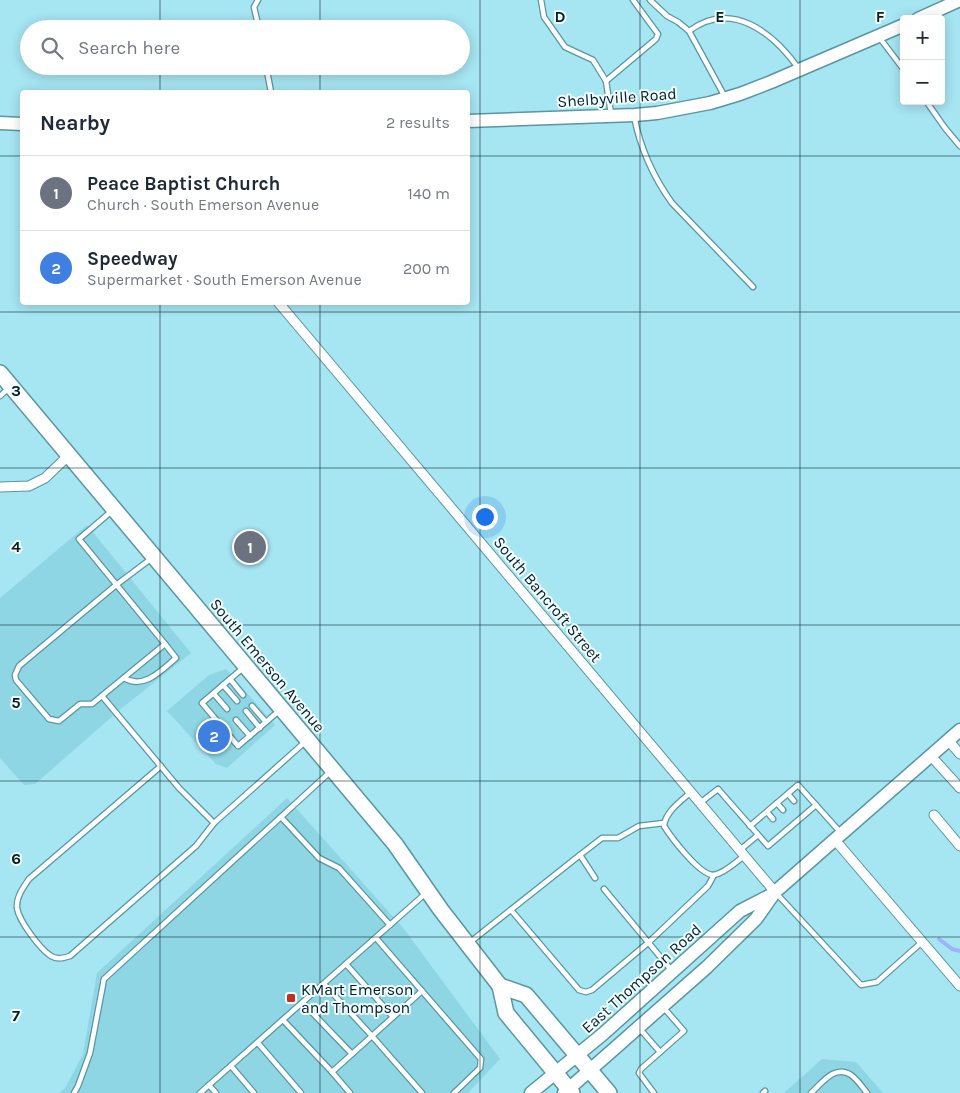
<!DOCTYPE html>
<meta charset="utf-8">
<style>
body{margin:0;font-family:Karla,sans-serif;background:#f6f6f7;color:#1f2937}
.controls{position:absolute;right:15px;top:15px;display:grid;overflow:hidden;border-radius:5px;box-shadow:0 2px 12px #0003}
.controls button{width:45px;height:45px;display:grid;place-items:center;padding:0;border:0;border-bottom:1px solid #e0e1e3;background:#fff;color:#1f2937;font:25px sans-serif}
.you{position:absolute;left:484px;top:516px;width:18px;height:18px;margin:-12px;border:4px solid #fff;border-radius:50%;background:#1a73e8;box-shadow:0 0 0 8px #1a73e833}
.badge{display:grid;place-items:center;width:32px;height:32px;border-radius:50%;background:#be3220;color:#fff;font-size:16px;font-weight:700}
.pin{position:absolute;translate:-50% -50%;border:2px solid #fff;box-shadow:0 1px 5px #0006}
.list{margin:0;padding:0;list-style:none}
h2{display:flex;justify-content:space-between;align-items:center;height:65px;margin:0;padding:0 20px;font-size:21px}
h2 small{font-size:16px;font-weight:400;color:#747a83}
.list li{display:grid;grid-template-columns:32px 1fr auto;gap:15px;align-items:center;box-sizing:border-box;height:75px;padding:0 20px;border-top:1px solid #e0e1e3}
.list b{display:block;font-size:19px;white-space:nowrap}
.list p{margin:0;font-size:16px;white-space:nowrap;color:#747a83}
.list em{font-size:16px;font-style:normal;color:#747a83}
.icon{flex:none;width:28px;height:28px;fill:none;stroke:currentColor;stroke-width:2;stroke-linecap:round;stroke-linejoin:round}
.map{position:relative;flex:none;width:960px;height:1093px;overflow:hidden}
.search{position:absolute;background:#fff;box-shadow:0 2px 12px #0003;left:20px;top:20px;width:450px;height:55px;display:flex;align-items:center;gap:12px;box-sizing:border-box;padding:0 18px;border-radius:28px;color:#747a83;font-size:19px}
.panel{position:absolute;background:#fff;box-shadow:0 2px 12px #0003;left:20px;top:90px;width:450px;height:215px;border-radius:5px}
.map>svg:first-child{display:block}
.built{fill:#8fd6e4}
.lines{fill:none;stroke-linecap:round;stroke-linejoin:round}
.stream{stroke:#9db3fc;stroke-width:4}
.lane-casing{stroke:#5996a1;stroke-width:7}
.street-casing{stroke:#5996a1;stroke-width:11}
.secondary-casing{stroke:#5996a1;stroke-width:15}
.primary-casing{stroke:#5996a1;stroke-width:18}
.lane{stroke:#fff;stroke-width:4.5}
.street{stroke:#fff;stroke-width:9}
.secondary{stroke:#fff;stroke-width:12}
.primary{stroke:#fff;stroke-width:15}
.grid{fill:none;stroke:#051f24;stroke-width:1;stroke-opacity:0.55}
.poi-dot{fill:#be3220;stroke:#f1fdff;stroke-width:2}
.labels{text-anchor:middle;stroke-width:4;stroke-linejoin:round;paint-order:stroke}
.street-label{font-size:16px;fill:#051f24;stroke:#f1fdff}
.poi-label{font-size:16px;fill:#051f24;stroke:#f1fdff;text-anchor:start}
.grid-label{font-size:16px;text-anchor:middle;font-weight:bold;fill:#051f24;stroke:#f1fdff;stroke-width:4;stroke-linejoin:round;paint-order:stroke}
</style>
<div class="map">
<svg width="960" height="1093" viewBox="0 0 960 1093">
<rect width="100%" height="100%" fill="#a6e5f2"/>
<!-- built -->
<g class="built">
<polygon points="87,525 191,653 122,708 35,784 24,785 0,758 0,598"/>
<polygon points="226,669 275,725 227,768 216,764 167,711 209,675"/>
<polygon points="287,798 404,929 500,1059 468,1093 59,1093 65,1088 83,1054 97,973"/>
<polygon points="822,1059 856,1062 883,1093 784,1093"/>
</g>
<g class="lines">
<!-- stream -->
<polyline class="stream" points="939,939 952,949 960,951"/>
<defs>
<g id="lane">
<polyline points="258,0 254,7 259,29"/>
<polyline points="541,0 544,17 565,47 593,60 606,81 611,114"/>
<polyline points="650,0 667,16 678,22 689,31 725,97"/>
<path d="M689,31C731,0 772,31 799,69"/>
<polyline points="879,37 904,70"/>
<polyline points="266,66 271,92"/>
<polyline points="606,81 656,39 658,34 633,0"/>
<polyline points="926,101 945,128 960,146"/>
<path d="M634,116C640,147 654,178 672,203L753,287"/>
<polyline points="0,396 10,387"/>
<polyline points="113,510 79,539 165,644 92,704 80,704 59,721 49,719 16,680 15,675 19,666 116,585 152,558"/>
<polyline points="243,668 202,703 238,746 280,710"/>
<path d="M124,678C144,690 162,670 176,658L165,644"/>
<polyline points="230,679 243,695"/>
<polyline points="223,685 237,701"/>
<polyline points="214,694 227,709"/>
<polyline points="102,696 179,788 214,823 305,742"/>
<polyline points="252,706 266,722"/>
<polyline points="246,711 260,728"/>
<polyline points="236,720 250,736"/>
<path d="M161,766L29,879C23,888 16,897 17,908C19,921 40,949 51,956C58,960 63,958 70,956L196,846L214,823"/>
<path d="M691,792C681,801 665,812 664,826C671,837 700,876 714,875C725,873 736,862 744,856"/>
<polyline points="788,794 794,801"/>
<polyline points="700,803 718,789 768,846 816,805 841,833"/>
<polyline points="777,803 783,810"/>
<polyline points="767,812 773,819"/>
<polyline points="281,817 319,858 339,868 390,925"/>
<polyline points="750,826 798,785 816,805"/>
<polyline points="740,850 758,835"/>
<polyline points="580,855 602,838 618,838 639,826 664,823"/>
<polyline points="604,889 672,971"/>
<polyline points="777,894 861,985 877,982 922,942"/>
<polyline points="511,910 579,990 586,992 592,990 649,942 708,886 714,875"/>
<polyline points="376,938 481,1059 480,1068 454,1093"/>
<polyline points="469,943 580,855 595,878"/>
<polyline points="346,964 393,1017"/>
<polyline points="324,984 372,1036 422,1093"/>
<polyline points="303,1003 352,1054"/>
<polyline points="283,1020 332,1072"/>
<polyline points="640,1029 660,1052"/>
<polyline points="258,1043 301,1093"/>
<polyline points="231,1066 254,1093"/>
<polyline points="209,1085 216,1093"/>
<polyline points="74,1093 78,1086 90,1053 104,979 330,772"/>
<polyline points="200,1093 426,893"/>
<polyline points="350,1093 332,1072 422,991"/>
<polyline points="654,1093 639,1073 641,1069 684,1031 663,1007"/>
<polyline points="763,1093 765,1091"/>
<path d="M811,1093C822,1083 835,1064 851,1075C857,1079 863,1088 867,1093"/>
</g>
<g id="street">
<polyline points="278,302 775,892"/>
<polyline points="0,487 29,486 45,478 69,455"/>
<polyline points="948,740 960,754"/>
<polyline points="931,756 960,788"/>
<polyline points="934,815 960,846"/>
<polyline points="835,840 960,986"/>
</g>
<g id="secondary">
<polyline points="918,19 960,0"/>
<polyline points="468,121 635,115 657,113 710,103 740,94 771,82 904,25"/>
<polyline points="0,123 22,124"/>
<polyline points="531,1093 603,1034 740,911 771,895"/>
<polyline points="564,1093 707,967 756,919 775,892 960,730"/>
</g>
<g id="primary">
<polyline points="0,373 395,844 441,910 500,986 506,1013 572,1093"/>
<polyline points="500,986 526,995 609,1093"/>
</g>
</defs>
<!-- lane casing -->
<use href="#lane" class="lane-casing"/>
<!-- street casing -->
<use href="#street" class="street-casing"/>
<!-- secondary casing -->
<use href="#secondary" class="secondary-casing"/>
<!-- primary casing -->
<use href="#primary" class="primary-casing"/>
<!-- lane -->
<use href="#lane" class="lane"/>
<!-- street -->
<use href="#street" class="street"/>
<!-- secondary -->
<use href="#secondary" class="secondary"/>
<!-- primary -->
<use href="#primary" class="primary"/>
</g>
<!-- grid -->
<path class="grid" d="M160,0V29M320,0V29M480,0V1093M640,0V1093M800,0V1093M160,66V92M320,66V92M0,156H22M468,156H960M160,302V1093M320,302V1093M0,312H960M0,468H960M0,625H960M0,781H960M0,937H960"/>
<!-- markers -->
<rect class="poi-dot" x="286" y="993" width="10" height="10" rx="2.5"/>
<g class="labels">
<!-- street labels -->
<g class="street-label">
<text transform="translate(617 97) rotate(-4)" y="6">Shelbyville Road</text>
<text transform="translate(548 599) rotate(50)" y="6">South Bancroft Street</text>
<text transform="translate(268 665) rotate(50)" y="6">South Emerson Avenue</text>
<text transform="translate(641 978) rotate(-42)" y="6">East Thompson Road</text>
</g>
<!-- poi labels -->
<g class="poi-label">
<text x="301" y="995">KMart Emerson<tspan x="301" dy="18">and Thompson</tspan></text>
</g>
</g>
<g class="grid-label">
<text x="560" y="22">D</text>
<text x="720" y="22">E</text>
<text x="880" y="22">F</text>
<text x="16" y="396">3</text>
<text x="16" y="552">4</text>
<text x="16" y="708">5</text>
<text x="16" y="864">6</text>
<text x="16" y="1021">7</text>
</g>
</svg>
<div class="controls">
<button>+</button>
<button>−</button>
</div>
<div class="you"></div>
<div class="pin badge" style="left:250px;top:547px;background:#6b7280">1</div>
<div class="pin badge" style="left:214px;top:736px;background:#3f7fe0">2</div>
<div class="search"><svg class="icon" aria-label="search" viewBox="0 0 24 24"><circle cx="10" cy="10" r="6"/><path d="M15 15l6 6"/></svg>Search here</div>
<section class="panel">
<h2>Nearby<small>2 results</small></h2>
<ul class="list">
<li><span class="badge" style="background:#6b7280">1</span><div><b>Peace Baptist Church</b><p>Church · South Emerson Avenue</p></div><em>140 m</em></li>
<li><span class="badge" style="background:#3f7fe0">2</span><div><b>Speedway</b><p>Supermarket · South Emerson Avenue</p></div><em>200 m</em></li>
</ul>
</section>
</div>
